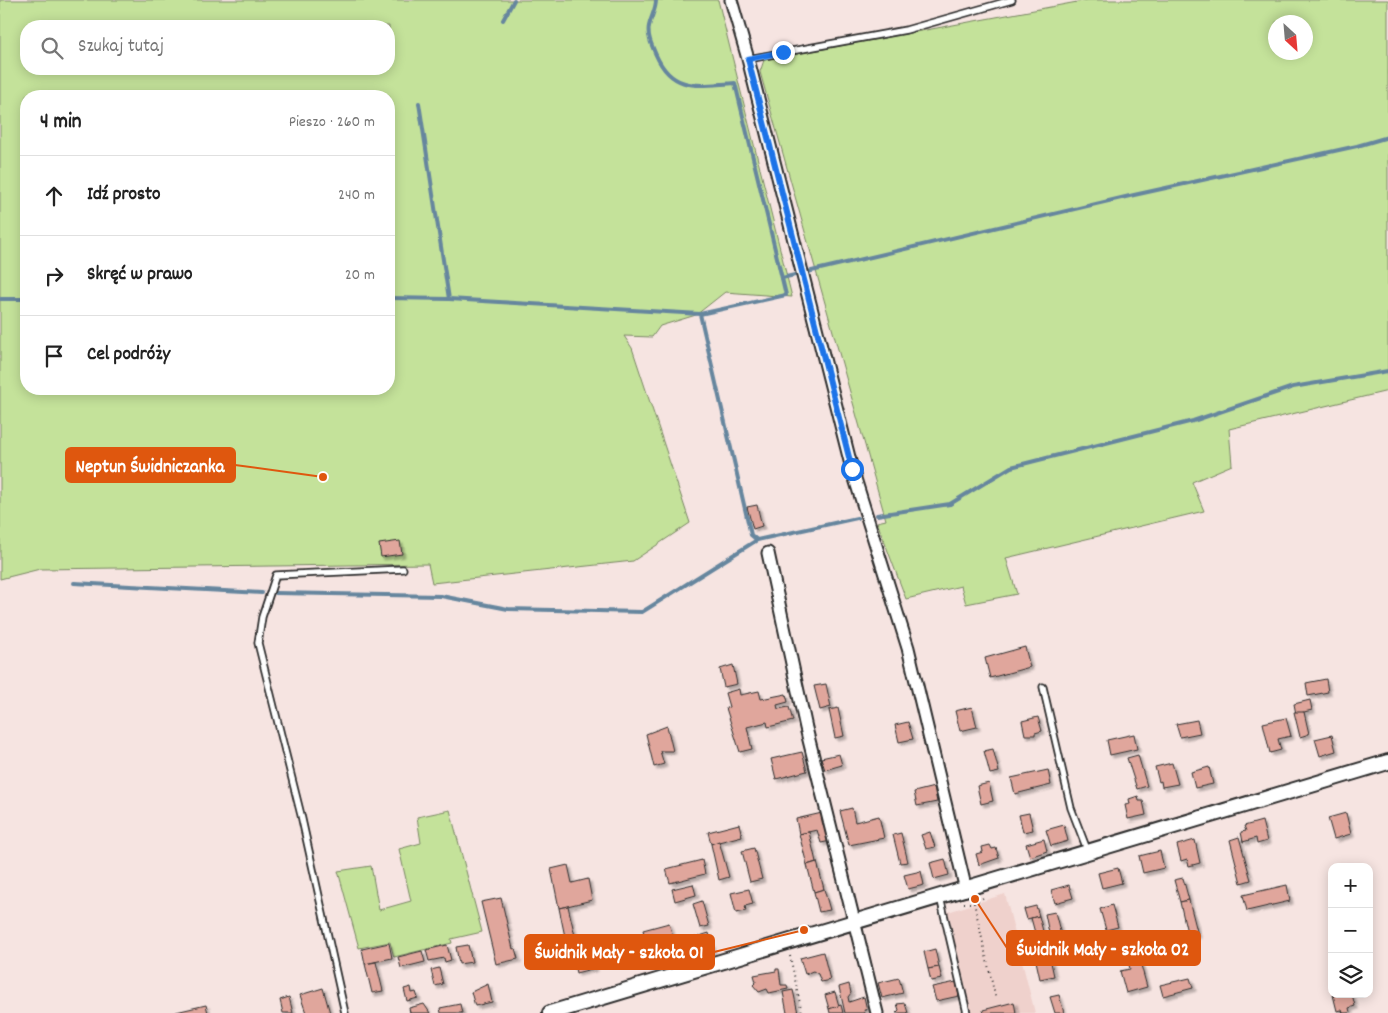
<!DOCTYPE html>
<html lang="pl">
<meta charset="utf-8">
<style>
body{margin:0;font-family:Dekko,sans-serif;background:#f6f6f6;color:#222}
.controls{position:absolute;right:15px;bottom:15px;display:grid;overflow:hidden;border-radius:10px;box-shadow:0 2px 12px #0003}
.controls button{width:45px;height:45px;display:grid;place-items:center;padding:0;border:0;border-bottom:1px solid #e0e0e0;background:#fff;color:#222;font:25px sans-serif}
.compass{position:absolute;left:1268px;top:15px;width:45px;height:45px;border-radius:50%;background:#fff;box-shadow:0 2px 12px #0003;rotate:154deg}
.stop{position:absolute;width:15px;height:15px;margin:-11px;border:4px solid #1a73e8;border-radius:50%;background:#fff}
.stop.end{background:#1a73e8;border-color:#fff;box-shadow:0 1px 5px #0008}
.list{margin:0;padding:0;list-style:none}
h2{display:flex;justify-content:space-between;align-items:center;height:65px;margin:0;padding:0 20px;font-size:21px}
h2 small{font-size:16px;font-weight:400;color:#767676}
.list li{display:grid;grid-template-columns:32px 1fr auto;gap:15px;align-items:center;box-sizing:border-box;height:80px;padding:0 20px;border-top:1px solid #e0e0e0}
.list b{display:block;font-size:19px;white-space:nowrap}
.list em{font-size:16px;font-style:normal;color:#767676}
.icon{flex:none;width:28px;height:28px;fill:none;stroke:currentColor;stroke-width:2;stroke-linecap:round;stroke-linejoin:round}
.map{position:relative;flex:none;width:1388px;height:1013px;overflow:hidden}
.search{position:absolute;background:#fff;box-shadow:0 2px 12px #0003;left:20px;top:20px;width:375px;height:55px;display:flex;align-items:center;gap:12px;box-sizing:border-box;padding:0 18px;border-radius:20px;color:#767676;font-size:19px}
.panel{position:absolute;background:#fff;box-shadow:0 2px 12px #0003;left:20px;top:90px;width:375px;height:305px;border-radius:20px}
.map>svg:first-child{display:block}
.built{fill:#efd1cc}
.green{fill:#c4e29a;stroke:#788662;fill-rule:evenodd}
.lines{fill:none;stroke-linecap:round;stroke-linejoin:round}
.stream{stroke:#66869e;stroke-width:4}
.building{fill:#e0a69c;stroke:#2b2b2b;filter:url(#shadow)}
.service-casing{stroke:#2b2b2b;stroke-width:9}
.minor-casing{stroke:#2b2b2b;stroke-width:15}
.tertiary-casing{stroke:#2b2b2b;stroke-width:18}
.path{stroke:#2b2b2b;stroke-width:2;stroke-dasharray:1 4;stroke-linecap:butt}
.service{stroke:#fff;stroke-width:5.5}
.minor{stroke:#fff;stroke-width:11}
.tertiary{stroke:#fff;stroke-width:14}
.route{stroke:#1a73e8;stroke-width:6}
.leader{fill:none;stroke:#df570e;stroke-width:2}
.callout-dot{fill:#df570e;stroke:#fff;stroke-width:2}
.callout{fill:#df570e;stroke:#df570e;stroke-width:2}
.callout-label{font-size:19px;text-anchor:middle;font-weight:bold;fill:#fff}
</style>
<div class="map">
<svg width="1388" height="1013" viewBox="0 0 1388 1013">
<defs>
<filter id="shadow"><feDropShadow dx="3" dy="3" stdDeviation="1" flood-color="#0004"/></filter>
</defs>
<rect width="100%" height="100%" fill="#f6e4e1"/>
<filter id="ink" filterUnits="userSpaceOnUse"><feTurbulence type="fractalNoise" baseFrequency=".02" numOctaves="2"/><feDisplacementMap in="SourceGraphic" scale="10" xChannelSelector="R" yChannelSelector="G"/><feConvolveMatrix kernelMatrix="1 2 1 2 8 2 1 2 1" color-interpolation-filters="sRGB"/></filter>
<g filter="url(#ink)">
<!-- built -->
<polygon class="built" points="1005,894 1035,1013 971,1013 948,912"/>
<!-- green -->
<g class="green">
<path d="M0,0H718L792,297L725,292L696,315L660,326L652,337L624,336L632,348L690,523L633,561L432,583L428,564L40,569L0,579ZM26,26H389V69H26ZM26,96H389V389H26Z"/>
<path d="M1088,0H1388V391L1229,429L1232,465L1192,482L1204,511L1006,558L1017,594L966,604L961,586L906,599L877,522L886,520L760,72L764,60ZM1276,22H1306V52H1276Z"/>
<polygon points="450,810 482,932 451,939 452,943 394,957 390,942 359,948 338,871 371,866 379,910 411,901 399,849 421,843 417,817"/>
</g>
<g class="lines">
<!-- stream -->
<g class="stream">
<polyline points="503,20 514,0"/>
<polyline points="419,103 449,299"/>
<polyline points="782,278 1134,195 1357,146 1388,137"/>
<path d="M389,298L449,299L700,314L786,295L735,83C700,85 673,93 656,55C652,46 647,36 649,26C651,16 656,10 656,0"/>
<polyline points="0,299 26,299"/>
<polyline points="877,515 950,504 1011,467 1193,421 1293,387 1388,371"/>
<polyline points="757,540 857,518"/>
<polyline points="74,583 262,593"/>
<polyline points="276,593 441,596 508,609 642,612 757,540 751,535 700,314"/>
</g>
</g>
<!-- building -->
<g class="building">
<polygon points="757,505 762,526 753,529 747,507"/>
<polygon points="400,541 402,554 381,557 379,544"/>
<polygon points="1025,647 1030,667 990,678 985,658"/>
<polygon points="733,665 737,684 724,687 720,669"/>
<polygon points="1326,679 1328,692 1308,696 1306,683"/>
<polygon points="826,684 831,707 820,710 814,686"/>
<polygon points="739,689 740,695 759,691 761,699 786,694 788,702 777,705 778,709 789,707 793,721 768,727 767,722 747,727 752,749 740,752 726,708 729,707 725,693"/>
<polygon points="1310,700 1312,710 1296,714 1294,704"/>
<polygon points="972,707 977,727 960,731 955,711"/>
<polygon points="838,708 844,736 835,738 829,710"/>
<polygon points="1294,712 1304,712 1309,734 1300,737"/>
<polygon points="1038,717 1042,731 1035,733 1035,735 1025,735 1022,721"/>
<polygon points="1286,718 1291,736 1278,739 1281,750 1270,753 1263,723"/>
<polygon points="1197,720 1200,733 1180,737 1176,724"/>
<polygon points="908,722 913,739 899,742 895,725"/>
<polygon points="667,726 673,751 660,751 664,764 654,767 646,734"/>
<polygon points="1134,734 1137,749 1110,755 1107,740"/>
<polygon points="1332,735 1336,751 1320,756 1315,739"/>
<polygon points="993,749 999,772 990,774 984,751"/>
<polygon points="802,752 807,771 776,779 771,759"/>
<polygon points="839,754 842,765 825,770 821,758"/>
<polygon points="1138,755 1147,786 1137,789 1127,758"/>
<polygon points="1172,763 1178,784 1162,787 1161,781 1159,782 1155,767"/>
<polygon points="1209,767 1213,784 1195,788 1191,772"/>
<polygon points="1048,770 1051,785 1015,794 1011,778"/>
<polygon points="989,783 993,801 981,804 977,786"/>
<polygon points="934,787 937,802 917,806 914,792"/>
<polygon points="1138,796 1139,801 1143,801 1146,815 1128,819 1125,805 1130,804 1129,799"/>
<polygon points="852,808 855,822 879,816 884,838 849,845 840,811"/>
<polygon points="822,813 831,841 821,843 817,830 799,834 796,819"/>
<polygon points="1029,813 1033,830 1023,832 1019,815"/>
<polygon points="1346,813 1351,834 1334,839 1328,818"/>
<polygon points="1262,821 1267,841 1257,844 1256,838 1243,842 1241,832 1246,831 1244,826"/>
<polygon points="739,824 742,836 711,844 708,832"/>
<polygon points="1064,825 1068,841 1051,846 1046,830"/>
<polygon points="809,832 816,862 807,865 799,834"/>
<polygon points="930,832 935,847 926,849 921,835"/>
<polygon points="901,833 908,862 900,863 893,835"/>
<polygon points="1239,837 1251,880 1241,883 1230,840"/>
<polygon points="1044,839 1047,851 1030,857 1026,844"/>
<polygon points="1195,840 1200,863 1189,866 1187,859 1181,861 1177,845"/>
<polygon points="719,841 729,877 719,880 711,844"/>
<polygon points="990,845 992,849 996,848 999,858 979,865 976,854 983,852 982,847"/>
<polygon points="754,848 762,879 750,882 742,851"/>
<polygon points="1160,851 1164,868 1143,873 1139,856"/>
<polygon points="945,859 949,875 934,879 930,863"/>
<polygon points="702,860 705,874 670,883 666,869"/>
<polygon points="817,862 824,889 814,892 807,865"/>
<polygon points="568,865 572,883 588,879 592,900 559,908 551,869"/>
<polygon points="1118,868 1122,883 1102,888 1098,873"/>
<polygon points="921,871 924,885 908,889 904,875"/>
<polygon points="1183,878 1189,900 1180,902 1174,880"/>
<polygon points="693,884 696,895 675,901 672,889"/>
<polygon points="1069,885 1073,898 1055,903 1051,890"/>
<polygon points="1287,885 1290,901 1247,911 1243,895"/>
<polygon points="749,889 753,904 745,906 746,911 736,913 731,893"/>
<polygon points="824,889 830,910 819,912 814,892"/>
<polygon points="501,898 513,949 515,948 518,959 496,964 481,902"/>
<polygon points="1189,900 1198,935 1188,937 1180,902"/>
<polygon points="702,901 709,926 700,928 693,904"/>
<polygon points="1112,905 1118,927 1106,930 1100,909"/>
<polygon points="568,906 579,953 569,956 559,908"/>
<polygon points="1036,906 1039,916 1027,919 1024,909"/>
<polygon points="1055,912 1061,935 1050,938 1045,914"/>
<polygon points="1039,916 1043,931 1035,933 1031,918"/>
<polygon points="669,923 674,940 648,947 643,930"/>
<polygon points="709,933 713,950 695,955 690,939"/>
<polygon points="389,943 392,958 365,964 362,949"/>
<polygon points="447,945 451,960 445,962 444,958 429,961 426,950"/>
<polygon points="468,945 472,962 459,964 456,947"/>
<polygon points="584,947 585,952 591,951 595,968 576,973 572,955 579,953 577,949"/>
<polygon points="935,949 939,967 928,969 924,952"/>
<polygon points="422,951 425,962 401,968 398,957"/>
<polygon points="823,952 830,980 821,982 818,974 813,971 805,974 800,958"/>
<polygon points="1138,954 1147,987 1126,993 1120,971 1130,969 1127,957"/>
<polygon points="1050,958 1054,976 1040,979 1036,961"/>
<polygon points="376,962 383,991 372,993 365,964"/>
<polygon points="939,967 942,979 931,981 928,969"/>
<polygon points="439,968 443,984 435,986 431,970"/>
<polygon points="776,969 779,969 781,985 787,985 788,989 769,993 767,989 759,992 753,985 756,982 754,975 776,971"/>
<polygon points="899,978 903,993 882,998 878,983"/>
<polygon points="1190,978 1193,988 1163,996 1160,985"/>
<polygon points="956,982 959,996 936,1001 932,987"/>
<polygon points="488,984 492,1002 475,1006 471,992"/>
<polygon points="849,984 851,993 848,997 849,1002 864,997 867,1010 864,1010 865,1013 845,1013 839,987"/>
<polygon points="411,987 412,993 416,992 418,998 407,1001 404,989"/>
<polygon points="323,988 330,1013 306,1013 300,995"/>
<polygon points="793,990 798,1013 787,1013 783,992"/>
<polygon points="835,992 839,1006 829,1009 825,995"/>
<polygon points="1352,994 1355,1006 1349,1008 1350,1012 1347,1013 1343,1013 1342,1010 1337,1011 1333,995"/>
<polygon points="1059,995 1064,1013 1055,1013 1050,997"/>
<polygon points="289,997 293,1013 283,1013 280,1000"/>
<polygon points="1014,1002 1016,1013 984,1013 983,1010"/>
<polygon points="905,1003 908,1013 896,1013 899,1010 897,1004"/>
<polygon points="424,1004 430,1013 410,1013 409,1008"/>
<polygon points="460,1004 462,1013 441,1013 440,1008"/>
<polygon points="206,1005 208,1013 176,1013 176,1012"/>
<polygon points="841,1005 843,1013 830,1013 829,1009"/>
</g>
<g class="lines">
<defs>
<g id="service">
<polyline points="748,59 906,30 1012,0"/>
<polyline points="1043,687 1071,808 1088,852"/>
<polyline points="940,897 967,1013"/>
<polyline points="345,1013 301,815 258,643 262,617 276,575 403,569"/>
</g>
<g id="minor">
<polyline points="731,0 748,59 852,469 908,648 966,890"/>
<polyline points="768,553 806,728 877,1013"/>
</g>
<polyline id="tertiary" points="550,1013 1388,762"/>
</defs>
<!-- service casing -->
<use href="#service" class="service-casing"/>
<!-- minor casing -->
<use href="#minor" class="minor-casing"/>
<!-- tertiary casing -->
<use href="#tertiary" class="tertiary-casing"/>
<!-- path -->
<g class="path">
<polyline points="983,898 974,903 996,1000"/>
<polyline points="964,903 974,903"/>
<polyline points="790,956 802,1013"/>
</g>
<!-- service -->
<use href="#service" class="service"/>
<!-- minor -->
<use href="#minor" class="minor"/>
<!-- tertiary -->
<use href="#tertiary" class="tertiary"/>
</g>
</g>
<g class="lines" filter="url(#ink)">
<!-- route -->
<polyline class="route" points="783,52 748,59 852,469"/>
</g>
<!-- callouts -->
<path class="leader" d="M323 477L235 465M975 899L1007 948M804 930L714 952"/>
<g class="callout-dot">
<circle cx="323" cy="477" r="5"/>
<circle cx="975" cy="899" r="5"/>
<circle cx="804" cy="930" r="5"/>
</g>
<g class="callout">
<rect x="66" y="448" width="169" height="34" rx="5"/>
<rect x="1007" y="931" width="193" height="34" rx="5"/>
<rect x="525" y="935" width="189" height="34" rx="5"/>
</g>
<g class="callout-label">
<text x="150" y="472">Neptun Świdniczanka</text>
<text x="1103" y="955">Świdnik Mały - szkoła 02</text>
<text x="619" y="958">Świdnik Mały - szkoła 01</text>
</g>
</svg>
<div class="controls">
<button>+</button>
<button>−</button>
<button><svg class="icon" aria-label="layers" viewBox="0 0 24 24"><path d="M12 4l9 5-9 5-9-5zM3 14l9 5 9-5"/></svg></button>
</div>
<svg class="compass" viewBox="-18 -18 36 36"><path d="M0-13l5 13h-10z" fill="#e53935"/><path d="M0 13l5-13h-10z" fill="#767676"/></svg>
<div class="stop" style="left:852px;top:469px"></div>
<div class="stop end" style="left:783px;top:52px"></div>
<div class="search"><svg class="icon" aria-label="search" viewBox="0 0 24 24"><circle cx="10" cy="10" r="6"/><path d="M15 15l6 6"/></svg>Szukaj tutaj</div>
<section class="panel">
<h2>4 min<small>Pieszo · 260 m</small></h2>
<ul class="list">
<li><svg class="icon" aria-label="ahead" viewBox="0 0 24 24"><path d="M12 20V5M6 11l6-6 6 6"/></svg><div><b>Idź prosto</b></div><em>240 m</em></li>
<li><svg class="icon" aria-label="right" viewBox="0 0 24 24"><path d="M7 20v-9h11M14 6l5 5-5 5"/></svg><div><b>Skręć w prawo</b></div><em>20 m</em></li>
<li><svg class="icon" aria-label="arrive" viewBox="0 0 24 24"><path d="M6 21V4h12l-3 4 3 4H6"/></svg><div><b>Cel podróży</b></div></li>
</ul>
</section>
</div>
